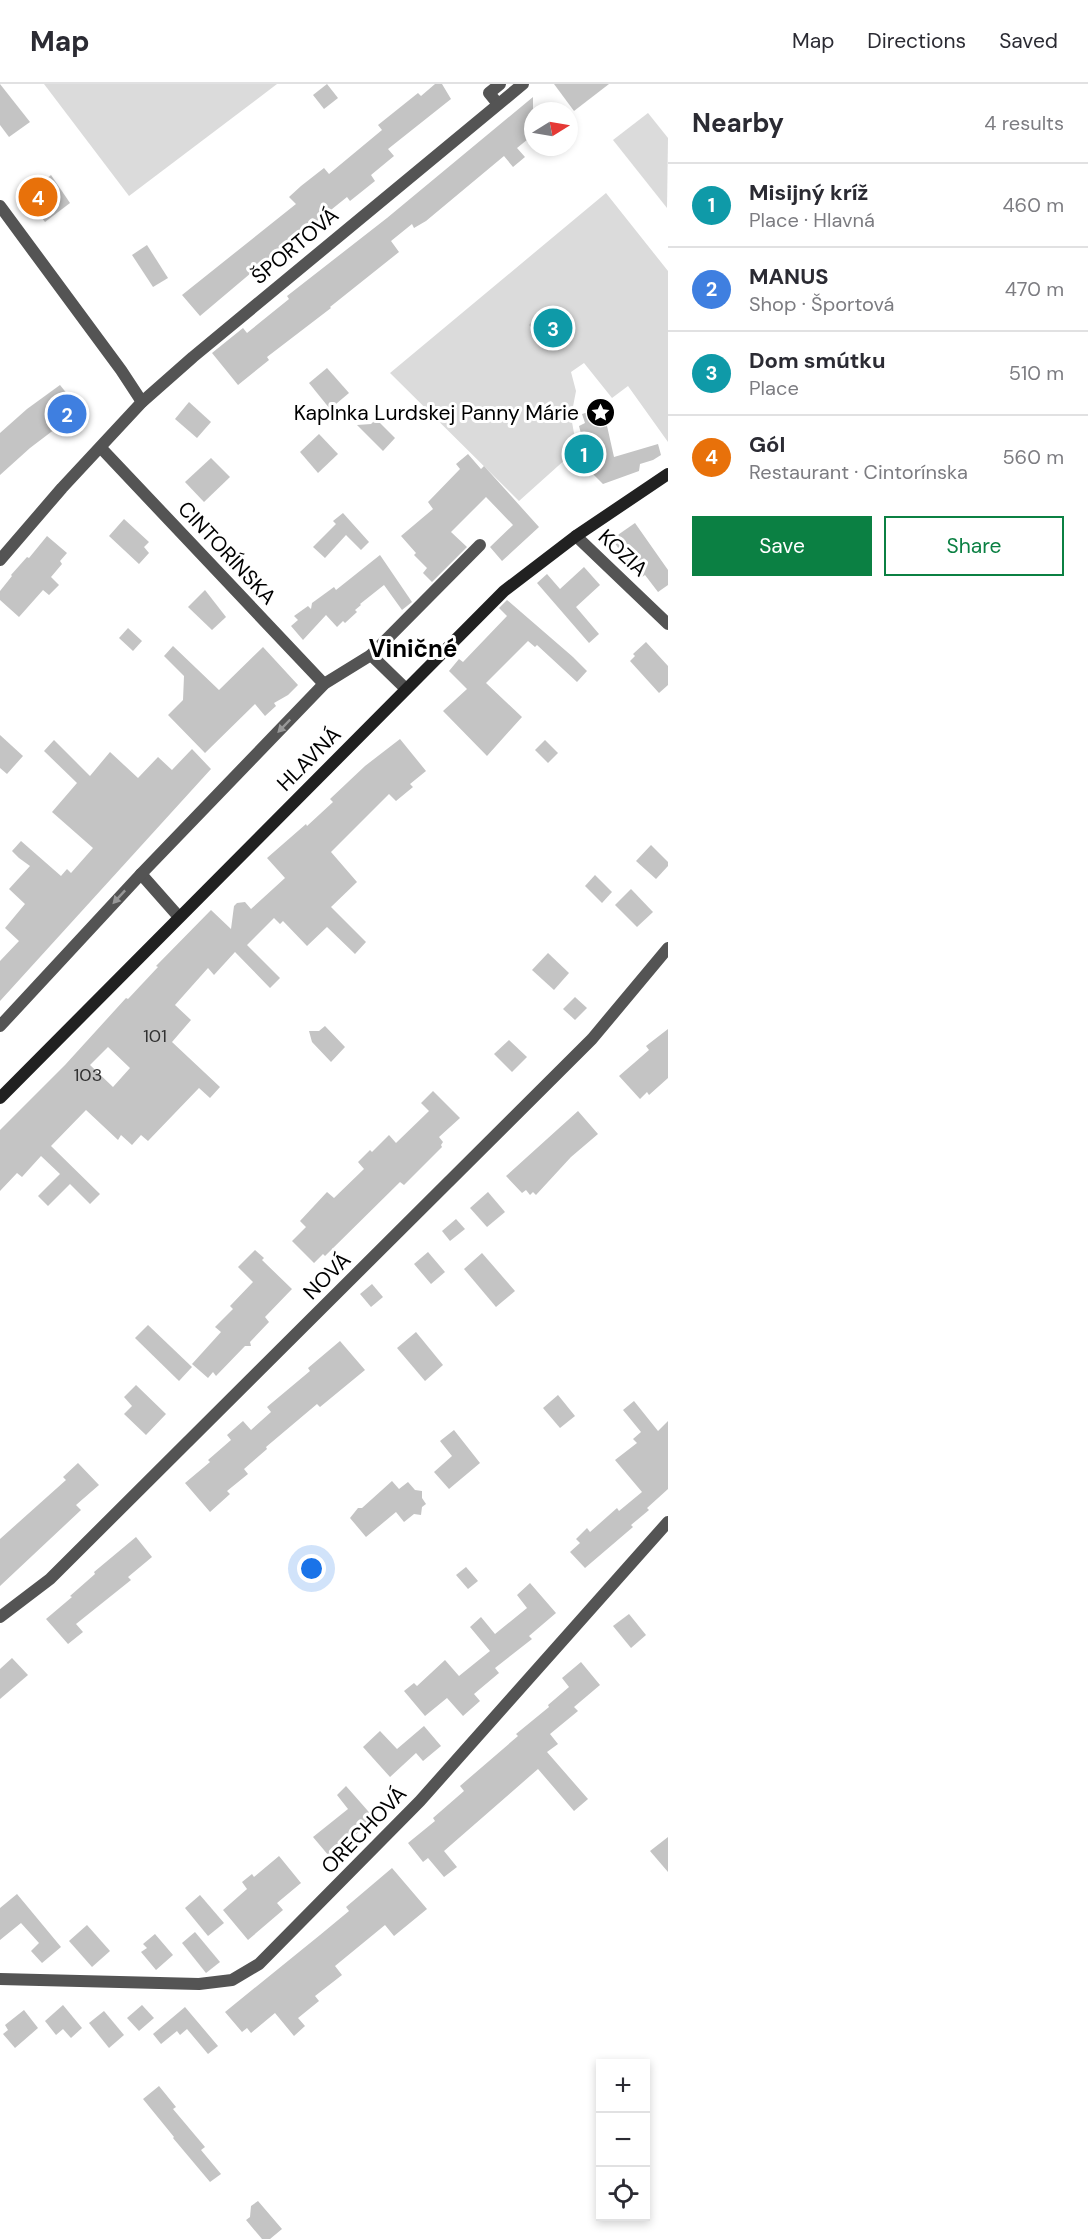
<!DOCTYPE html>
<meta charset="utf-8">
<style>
body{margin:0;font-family:"DM Sans",sans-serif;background:#f7f7f7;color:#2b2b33}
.controls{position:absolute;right:18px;bottom:18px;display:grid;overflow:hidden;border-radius:0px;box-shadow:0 3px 9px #0003}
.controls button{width:54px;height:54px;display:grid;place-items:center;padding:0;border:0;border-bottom:2px solid #e1e1e2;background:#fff;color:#2b2b33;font:30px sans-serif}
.compass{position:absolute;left:524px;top:18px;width:54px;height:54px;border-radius:50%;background:#fff;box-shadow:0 3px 9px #0003;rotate:79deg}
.you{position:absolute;left:312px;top:1485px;width:21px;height:21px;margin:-15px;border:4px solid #fff;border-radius:50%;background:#1a73e8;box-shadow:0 0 0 9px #1a73e833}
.badge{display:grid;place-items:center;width:39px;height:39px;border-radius:50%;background:#0b8043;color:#fff;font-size:20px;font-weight:700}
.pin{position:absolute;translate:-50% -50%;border:3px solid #fff;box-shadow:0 2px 6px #0006}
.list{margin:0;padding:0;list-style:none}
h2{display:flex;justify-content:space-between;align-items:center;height:78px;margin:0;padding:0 24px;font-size:26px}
h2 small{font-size:20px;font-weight:400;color:#7c7c81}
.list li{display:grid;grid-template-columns:39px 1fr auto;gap:18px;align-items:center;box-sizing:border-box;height:84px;padding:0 24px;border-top:2px solid #e1e1e2}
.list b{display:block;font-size:22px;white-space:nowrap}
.list p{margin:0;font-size:20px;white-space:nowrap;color:#7c7c81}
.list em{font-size:20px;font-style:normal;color:#7c7c81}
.actions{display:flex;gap:12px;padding:18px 24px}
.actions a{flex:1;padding:14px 0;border:2px solid #0b8043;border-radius:0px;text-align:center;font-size:21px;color:#0b8043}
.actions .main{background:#0b8043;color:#fff}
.icon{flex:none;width:33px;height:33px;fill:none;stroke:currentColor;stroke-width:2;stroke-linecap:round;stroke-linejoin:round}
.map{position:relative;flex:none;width:668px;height:2155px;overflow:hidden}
header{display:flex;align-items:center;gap:36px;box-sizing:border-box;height:84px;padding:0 30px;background:#fff;border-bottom:2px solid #e1e1e2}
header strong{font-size:28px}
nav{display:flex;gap:33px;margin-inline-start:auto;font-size:21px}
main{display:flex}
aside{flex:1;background:#fff}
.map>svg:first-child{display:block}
.green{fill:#dbdbdb}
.building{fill:#c4c4c4;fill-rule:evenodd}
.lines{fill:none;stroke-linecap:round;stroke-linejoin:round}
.minor{stroke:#545454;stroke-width:12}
.secondary{stroke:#212121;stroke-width:12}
.oneway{fill:#989898}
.labels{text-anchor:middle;stroke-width:6;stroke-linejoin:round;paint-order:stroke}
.number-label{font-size:18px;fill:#313131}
.street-label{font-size:21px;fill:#000;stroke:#fff}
.poi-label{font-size:21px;fill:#000;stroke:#fff;text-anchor:end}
.quarter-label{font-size:24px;font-weight:bold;fill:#000;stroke:#fff}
</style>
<header>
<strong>Map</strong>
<nav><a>Map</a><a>Directions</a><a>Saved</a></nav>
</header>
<main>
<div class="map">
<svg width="668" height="2155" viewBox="0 0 668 2155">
<rect width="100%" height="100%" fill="#fff"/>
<!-- green -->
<g class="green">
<polygon points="44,0 277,0 129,112"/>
<polygon points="648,29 668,54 667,124 613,56"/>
<polygon points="606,109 668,187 668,358 628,302 612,314 584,279 571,288 576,307 571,333 577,365 519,417 390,289"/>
</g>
<!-- building -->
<g class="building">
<polygon points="0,0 30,38 9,53 0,41"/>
<polygon points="327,0 338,14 324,25 313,11"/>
<polygon points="435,0 442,0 451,15 388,65 394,72 371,91 375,97 350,117 347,113 311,142 310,140 281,164 282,166 259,185 257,184 200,232 182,211 296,120 289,113 301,102 324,84 329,90 382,46 378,41 418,9 421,12"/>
<polygon points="554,0 609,0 574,27"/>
<polygon points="533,13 533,51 517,64 525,73 513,83 504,72 426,137 414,144 412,140 391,157 399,168 330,223 331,224 267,273 269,276 238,301 212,269 243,244 247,249 289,215 287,212 387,134"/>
<polygon points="51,91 70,119 45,138 26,111"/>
<polygon points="147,161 168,194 153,203 132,171"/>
<polygon points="543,226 548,231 550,228 557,234 561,230 575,243 556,263 545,252 540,257 530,248 533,245 529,241"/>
<polygon points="327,284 349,309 330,325 309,299"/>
<polygon points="60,301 80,326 30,364 0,391 0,349 27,325"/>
<polygon points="189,318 211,338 197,354 175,335"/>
<polygon points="595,326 598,335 605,333 614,373 658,360 661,371 653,376 640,380 639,387 603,400 591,388 579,342 585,339 582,330"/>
<polygon points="376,335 395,354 383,367 357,341 371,340"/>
<polygon points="319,350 338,370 318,389 300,368"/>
<polygon points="468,370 481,385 484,382 539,443 502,477 490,463 513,441 486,413 451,448 467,463 432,498 423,489 427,484 414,471 416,469 401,452 433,425 428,418 460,385 456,380"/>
<polygon points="211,374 230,393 204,418 185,398"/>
<polygon points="343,429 369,458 361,466 346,451 325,474 313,463 336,440 333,437"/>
<polygon points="124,435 149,458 144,463 149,469 139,480 109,452"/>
<polygon points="635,439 668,486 668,501 658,508 645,491 642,493 635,482 632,484 612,455"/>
<polygon points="47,452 67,469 60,477 62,480 51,493 59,501 49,511 43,506 19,533 0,516 0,507 12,492 11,491 27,473 29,474"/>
<polygon points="380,471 412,518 402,526 384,501 360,520 361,521 355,526 357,528 345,539 343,537 337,543 326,531 303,556 291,542 298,536 294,532 308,522 311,525 312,519 334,503 336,506"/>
<polygon points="584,483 600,501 576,523 599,550 589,559 537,499 547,490 560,505"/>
<polygon points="205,506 226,533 212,546 188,523"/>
<polygon points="507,516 573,573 587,587 577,598 537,561 535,563 528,557 486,599 522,633 487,672 443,627 467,605 449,587 459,575 463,578 507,532 499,524"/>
<polygon points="128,544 142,557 133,567 119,554"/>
<polygon points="646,558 668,582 668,601 659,609 630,577 635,572 633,570"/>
<polygon points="173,562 219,606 263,563 298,601 288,611 274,619 276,622 265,632 255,620 205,669 168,631 183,616 184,592 164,572"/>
<polygon points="0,651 23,672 7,690 0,684"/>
<path d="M400,655L426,687L410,700L413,703L396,717L389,710L331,768L357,798L331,823L366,858L355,870L327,843L307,862L283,837L280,840L274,834L247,861L280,894L270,904L235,868L214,891L208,884L175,921L191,936L172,958L220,1003L210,1014L199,1004L148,1057L141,1051L132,1061L121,1051L118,1056L86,1026L51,1062L100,1110L90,1120L70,1100L48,1122L38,1112L60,1090L41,1072L22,1093L17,1089L0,1107V1046L65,981L126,914L128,915L158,883L156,882L211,826L231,845L234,822L237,819L245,818L251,825L285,794L267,774L306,740L307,742L333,718L330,715L365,682ZM108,963L130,984L113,1003L90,981Z"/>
<polygon points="54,656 90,692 110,668 138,694 158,673 172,686 192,665 211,685 0,917 0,877 19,857 5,844 25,820 9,805 30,782 19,774 12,767 21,757 61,792 67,785 71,789 93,764 52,728 77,699 44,667"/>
<polygon points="545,656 558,669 548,679 535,666"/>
<polygon points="651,761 668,778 668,782 656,795 636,777"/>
<polygon points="595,791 612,808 602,819 585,802"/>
<polygon points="631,805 653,828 637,843 615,821"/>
<polygon points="548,869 569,889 554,906 532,886"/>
<polygon points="575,913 587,924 575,936 563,925"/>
<polygon points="325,942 345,963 331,978 312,958 309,947 319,947"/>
<polygon points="668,945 668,994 649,1011 647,1008 640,1015 619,992 649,966 646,962"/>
<polygon points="509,956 527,973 512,988 494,970"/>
<polygon points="433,1007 460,1034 439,1053 443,1058 441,1061 442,1063 404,1101 400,1098 325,1172 323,1170 314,1179 292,1157 306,1143 300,1137 327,1108 334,1114 364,1085 358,1078 370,1066 372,1068 389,1051 396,1059 429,1027 421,1019"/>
<polygon points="578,1027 598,1050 571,1073 536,1111 533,1108 530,1111 526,1106 522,1109 506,1092"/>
<polygon points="488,1108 505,1128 487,1143 470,1124"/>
<polygon points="456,1135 465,1145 450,1157 442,1147"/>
<polygon points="255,1166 264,1174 262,1176 292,1205 265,1233 269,1238 250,1258 251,1262 245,1262 216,1292 213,1288 208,1294 192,1280 221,1248 215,1243 233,1225 230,1222 253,1198 238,1183"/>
<polygon points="428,1168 445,1188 431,1200 414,1180"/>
<polygon points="482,1169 515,1207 496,1223 464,1185"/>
<polygon points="372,1200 383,1213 371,1223 360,1210"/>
<polygon points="148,1241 192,1283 179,1297 135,1254"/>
<polygon points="416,1248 443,1281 425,1297 397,1264"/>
<polygon points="340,1257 365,1286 320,1323 317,1320 266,1363 267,1365 244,1385 248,1390 227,1407 230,1410 210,1428 185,1399 210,1378 208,1376 231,1356 227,1351 243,1337 251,1346 271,1328 267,1323 310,1287 308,1284"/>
<polygon points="136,1301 166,1330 146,1351 124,1330 132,1322 124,1313"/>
<polygon points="558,1311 575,1332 560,1344 543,1324"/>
<polygon points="634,1317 658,1347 668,1337 668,1405 647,1424 649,1426 631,1441 633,1443 585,1484 570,1468 580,1459 576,1455 587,1444 590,1448 617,1424 619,1427 642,1408 615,1376 637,1359 633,1355 641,1348 623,1326"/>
<polygon points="454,1346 480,1379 449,1405 434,1388 452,1372 440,1357"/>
<polygon points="78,1379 99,1401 76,1421 81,1426 0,1502 0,1455 66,1396 63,1393"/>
<polygon points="392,1397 399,1405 408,1398 415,1406 422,1407 422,1414 426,1420 422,1423 421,1431 414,1430 404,1438 396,1428 366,1453 350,1434 358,1424 362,1424"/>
<polygon points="136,1453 152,1473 128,1493 131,1496 76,1540 83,1548 68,1560 46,1535 72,1513 70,1512 95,1490 94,1488"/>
<polygon points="466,1483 478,1497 468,1505 456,1491"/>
<polygon points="530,1499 556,1529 529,1552 532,1555 495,1584 499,1589 474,1610 480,1617 463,1632 447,1614 425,1632 404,1607 414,1599 417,1602 445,1576 459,1592 490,1567 470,1543 481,1533 495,1550 527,1524 517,1511"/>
<polygon points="629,1530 646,1551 631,1564 613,1542"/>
<polygon points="12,1574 28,1591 0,1615 0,1585"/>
<polygon points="581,1578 600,1601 574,1623 578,1627 550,1650 558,1660 547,1668 588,1715 574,1727 538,1685 444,1767 457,1783 444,1793 428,1774 423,1778 408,1759 435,1737 433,1734 464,1707 460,1702 518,1652 516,1650 549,1623 548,1621 569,1603 562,1594"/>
<polygon points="424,1642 441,1662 423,1677 416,1669 390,1693 363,1663 380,1647 397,1665"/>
<polygon points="346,1702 375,1735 329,1772 313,1753 348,1725 337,1711"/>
<polygon points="668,1753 668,1788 650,1767"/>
<polygon points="279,1772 301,1799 277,1819 283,1826 248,1856 223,1826 247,1805 242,1798 252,1790 254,1793"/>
<polygon points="392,1784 427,1825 394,1852 385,1841 335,1882 342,1891 315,1912 319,1917 298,1934 305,1942 294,1952 275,1929 251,1949 247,1944 242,1948 225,1928 320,1851 349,1827 346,1823"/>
<polygon points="17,1810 61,1863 42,1879 31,1867 39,1859 21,1839 0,1856 0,1824"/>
<polygon points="200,1811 224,1839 208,1852 185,1824"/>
<polygon points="87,1841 110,1867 92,1883 69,1857"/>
<polygon points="195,1848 220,1878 206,1889 182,1859"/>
<polygon points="155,1850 173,1871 156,1886 141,1868 147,1864 143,1860"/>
<polygon points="63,1921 82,1944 71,1954 63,1945 56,1951 45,1937"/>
<polygon points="142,1921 154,1934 139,1947 127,1934"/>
<polygon points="185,1923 218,1962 208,1970 187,1945 180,1951 177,1947 161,1960 153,1950"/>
<polygon points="24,1926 38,1944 15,1964 3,1950 8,1946 5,1941"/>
<polygon points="104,1927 124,1951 109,1964 89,1939"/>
<polygon points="159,2002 176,2023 173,2025 205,2063 201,2066 221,2090 210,2098 173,2054 174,2053 143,2015"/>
<polygon points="258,2117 282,2145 270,2155 262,2155 246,2136 250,2133 251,2122"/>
</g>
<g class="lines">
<!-- minor -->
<g class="minor">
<polyline points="498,20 489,9 500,0"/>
<polyline points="0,122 121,286 142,318"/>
<polyline points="101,364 324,600"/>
<polyline points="576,452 668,540"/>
<polyline points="0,476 62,404 142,318 193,273 523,0"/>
<polyline points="371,571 406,605"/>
<polyline points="141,790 179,833"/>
<polyline points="0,942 141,790 324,600 371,571 480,461"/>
<polyline points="0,1533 50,1495 592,955 668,864"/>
<polyline points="0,1895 199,1900 232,1896 259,1880 420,1717 668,1438"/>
</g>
<!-- secondary -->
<polyline class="secondary" points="0,1014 504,507 576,452 668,390"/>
</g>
<!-- one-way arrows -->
<defs><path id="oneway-solid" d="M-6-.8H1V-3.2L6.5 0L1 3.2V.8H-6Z" transform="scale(1.5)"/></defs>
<g class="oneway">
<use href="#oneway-solid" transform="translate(284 642) rotate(134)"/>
<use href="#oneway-solid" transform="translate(119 813) rotate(133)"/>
</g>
<!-- icons -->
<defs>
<symbol id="sight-disc" viewBox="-11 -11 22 22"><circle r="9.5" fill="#000" stroke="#fff"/><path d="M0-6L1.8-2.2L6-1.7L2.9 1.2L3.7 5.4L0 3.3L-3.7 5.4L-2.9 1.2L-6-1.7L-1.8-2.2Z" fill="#fff"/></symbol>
</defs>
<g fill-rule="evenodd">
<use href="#sight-disc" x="584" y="312" width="33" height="33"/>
</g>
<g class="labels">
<!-- number labels -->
<g class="number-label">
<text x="155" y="958">101</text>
<text x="88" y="997">103</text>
</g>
<!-- street labels -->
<g class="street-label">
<text transform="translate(295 162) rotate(-40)" y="7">ŠPORTOVÁ</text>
<text transform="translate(227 469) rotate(47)" y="7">CINTORÍNSKA</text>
<text transform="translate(623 469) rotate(43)" y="7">KOZIA</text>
<text transform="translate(309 675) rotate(-45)" y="7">HLAVNÁ</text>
<text transform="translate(327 1192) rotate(-45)" y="7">NOVÁ</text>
<text transform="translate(364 1746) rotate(-46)" y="7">ORECHOVÁ</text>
</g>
<!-- poi labels -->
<g class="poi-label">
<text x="579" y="336">Kaplnka Lurdskej Panny Márie</text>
</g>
<!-- quarter labels -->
<g class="quarter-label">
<text x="413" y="573">Viničné</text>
</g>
</g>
</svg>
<div class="controls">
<button>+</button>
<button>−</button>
<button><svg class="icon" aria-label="locate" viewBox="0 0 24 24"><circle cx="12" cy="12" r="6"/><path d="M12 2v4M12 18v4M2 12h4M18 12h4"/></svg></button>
</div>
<svg class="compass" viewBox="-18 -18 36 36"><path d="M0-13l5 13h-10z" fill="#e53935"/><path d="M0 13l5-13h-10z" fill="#7c7c81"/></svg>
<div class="you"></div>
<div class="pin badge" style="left:584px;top:370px;background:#0f9aa8">1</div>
<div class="pin badge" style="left:67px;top:330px;background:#3f7fe0">2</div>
<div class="pin badge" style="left:553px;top:244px;background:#0f9aa8">3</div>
<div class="pin badge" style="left:38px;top:113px;background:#e8710a">4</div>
</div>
<aside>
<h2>Nearby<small>4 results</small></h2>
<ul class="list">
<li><span class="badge" style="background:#0f9aa8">1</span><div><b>Misijný kríž</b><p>Place · Hlavná</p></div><em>460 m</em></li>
<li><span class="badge" style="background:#3f7fe0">2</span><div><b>MANUS</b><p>Shop · Športová</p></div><em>470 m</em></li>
<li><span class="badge" style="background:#0f9aa8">3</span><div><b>Dom smútku</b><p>Place</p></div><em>510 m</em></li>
<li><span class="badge" style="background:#e8710a">4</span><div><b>Gól</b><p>Restaurant · Cintorínska</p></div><em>560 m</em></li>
</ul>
<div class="actions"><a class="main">Save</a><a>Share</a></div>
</aside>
</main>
